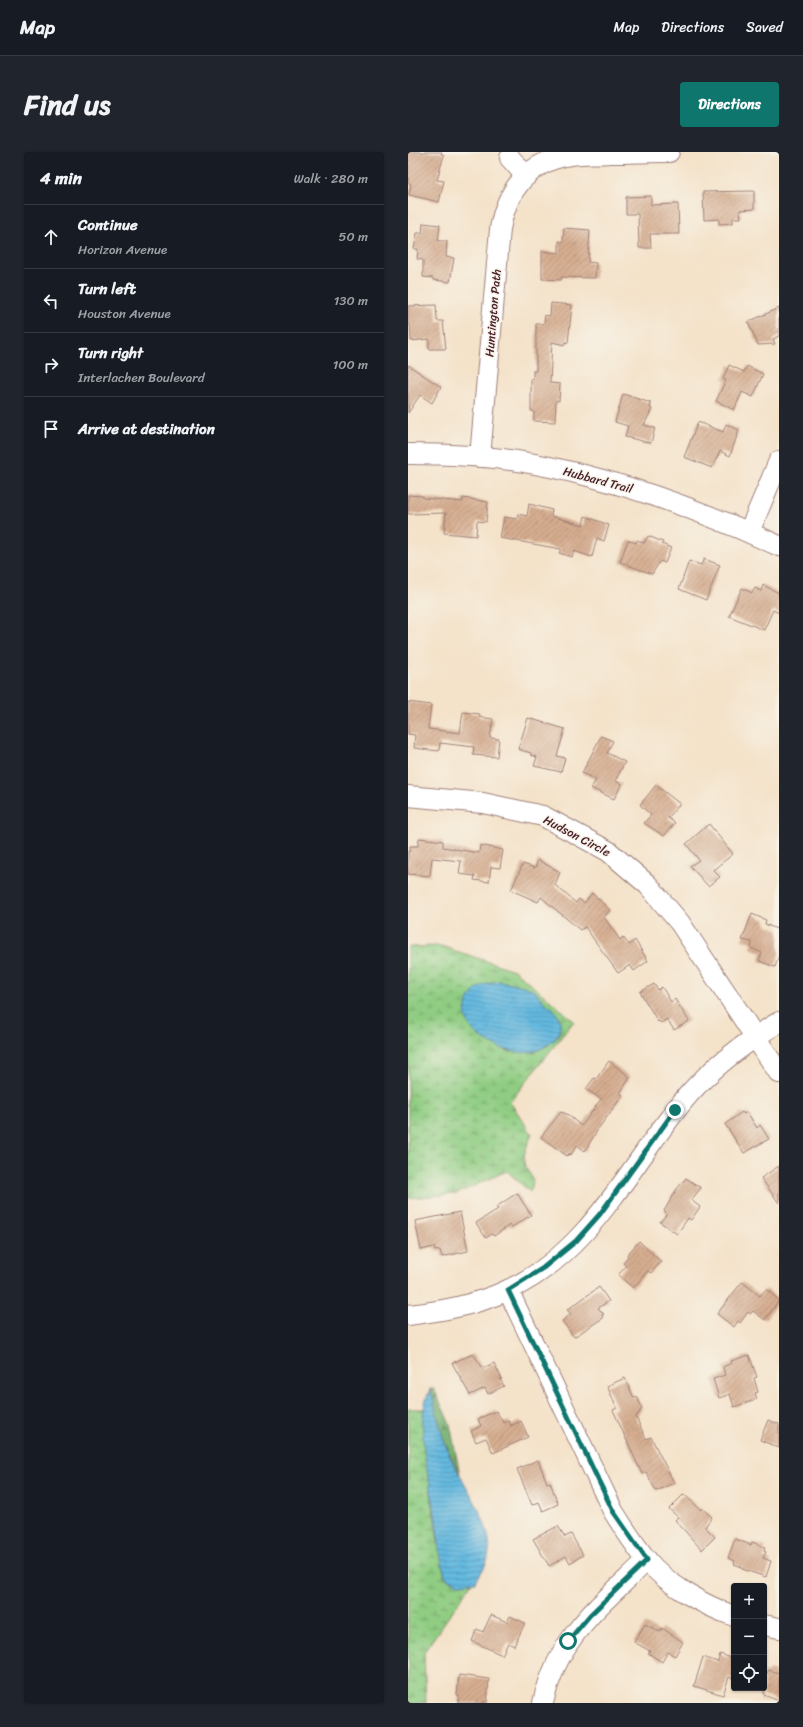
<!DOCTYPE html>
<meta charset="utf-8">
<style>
body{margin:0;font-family:Sriracha,sans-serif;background:#20242c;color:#f1f3f6}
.controls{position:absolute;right:12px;bottom:12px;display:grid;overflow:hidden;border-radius:4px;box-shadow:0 1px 3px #0004}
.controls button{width:36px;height:36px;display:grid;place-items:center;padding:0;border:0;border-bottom:1px solid #363941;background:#171b24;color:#f1f3f6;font:20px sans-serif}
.stop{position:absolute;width:12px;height:12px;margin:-9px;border:3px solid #0f766e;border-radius:50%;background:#fff}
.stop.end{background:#0f766e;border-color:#fff;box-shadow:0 1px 4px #0008}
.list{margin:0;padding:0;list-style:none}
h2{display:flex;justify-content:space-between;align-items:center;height:52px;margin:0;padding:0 16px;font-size:17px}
h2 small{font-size:13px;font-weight:400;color:#9ea1a6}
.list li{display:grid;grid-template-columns:26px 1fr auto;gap:12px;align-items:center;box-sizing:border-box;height:64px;padding:0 16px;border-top:1px solid #363941}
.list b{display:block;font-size:15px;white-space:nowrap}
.list p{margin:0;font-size:13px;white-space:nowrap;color:#9ea1a6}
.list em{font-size:13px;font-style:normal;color:#9ea1a6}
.icon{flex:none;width:22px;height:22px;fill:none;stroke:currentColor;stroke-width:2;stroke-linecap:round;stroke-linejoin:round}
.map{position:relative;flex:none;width:371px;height:1551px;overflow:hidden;border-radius:4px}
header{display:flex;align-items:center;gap:24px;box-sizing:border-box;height:56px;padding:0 20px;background:#171b24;border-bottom:1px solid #363941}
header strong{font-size:19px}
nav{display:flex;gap:22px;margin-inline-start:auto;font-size:14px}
.intro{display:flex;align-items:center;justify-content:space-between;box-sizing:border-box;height:96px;padding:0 24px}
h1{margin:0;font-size:28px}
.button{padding:10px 18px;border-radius:4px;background:#0f766e;color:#fff;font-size:14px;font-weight:700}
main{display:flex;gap:24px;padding:0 24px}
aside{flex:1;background:#171b24;border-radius:4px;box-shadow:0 1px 3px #0004}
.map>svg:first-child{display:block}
.forest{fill:url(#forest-firs);stroke:#5f684e}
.wetland{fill:url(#wetland-marsh);stroke:#6d7657;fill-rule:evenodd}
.water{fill:url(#water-rules);stroke:#566c86}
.building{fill:url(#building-hatch)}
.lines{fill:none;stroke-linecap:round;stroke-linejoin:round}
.minor-casing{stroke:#9f807a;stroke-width:22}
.minor{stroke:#fff;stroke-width:20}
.route{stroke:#0f766e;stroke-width:5}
.labels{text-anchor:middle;stroke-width:3;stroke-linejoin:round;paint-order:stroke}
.street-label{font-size:12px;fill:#4a1f2b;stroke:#f7f3e8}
</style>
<header>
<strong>Map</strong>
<nav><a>Map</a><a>Directions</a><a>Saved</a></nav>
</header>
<div class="intro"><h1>Find us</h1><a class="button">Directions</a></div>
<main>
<aside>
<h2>4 min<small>Walk · 280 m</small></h2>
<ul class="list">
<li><svg class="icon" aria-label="ahead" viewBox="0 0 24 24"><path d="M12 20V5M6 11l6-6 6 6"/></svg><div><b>Continue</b><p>Horizon Avenue</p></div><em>50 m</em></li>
<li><svg class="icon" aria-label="left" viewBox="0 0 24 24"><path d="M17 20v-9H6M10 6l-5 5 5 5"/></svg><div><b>Turn left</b><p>Houston Avenue</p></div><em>130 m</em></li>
<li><svg class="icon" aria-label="right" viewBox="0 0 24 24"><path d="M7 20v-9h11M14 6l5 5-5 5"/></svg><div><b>Turn right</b><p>Interlachen Boulevard</p></div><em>100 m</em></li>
<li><svg class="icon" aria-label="arrive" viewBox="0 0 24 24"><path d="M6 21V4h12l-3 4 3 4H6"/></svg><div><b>Arrive at destination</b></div></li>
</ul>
</aside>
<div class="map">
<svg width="371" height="1551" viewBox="0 0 371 1551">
<defs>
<pattern id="forest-firs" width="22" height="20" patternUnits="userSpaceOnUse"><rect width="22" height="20" fill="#74b071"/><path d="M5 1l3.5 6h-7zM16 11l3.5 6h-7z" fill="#618f5d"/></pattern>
<pattern id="wetland-marsh" width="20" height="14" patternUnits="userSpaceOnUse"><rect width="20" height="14" fill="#90cd83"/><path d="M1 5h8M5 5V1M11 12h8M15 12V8" fill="none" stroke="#78a66b"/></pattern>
<pattern id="water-rules" width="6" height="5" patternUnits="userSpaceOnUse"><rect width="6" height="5" fill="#63b9e0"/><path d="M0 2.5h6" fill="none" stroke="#5496b6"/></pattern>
<pattern id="building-hatch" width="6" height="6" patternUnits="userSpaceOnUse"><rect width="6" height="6" fill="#d6ad90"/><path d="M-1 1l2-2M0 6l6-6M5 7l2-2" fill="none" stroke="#b08c76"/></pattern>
</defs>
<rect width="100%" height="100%" fill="#f7f3e8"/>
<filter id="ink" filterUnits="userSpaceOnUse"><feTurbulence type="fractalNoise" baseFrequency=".025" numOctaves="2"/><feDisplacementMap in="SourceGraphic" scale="8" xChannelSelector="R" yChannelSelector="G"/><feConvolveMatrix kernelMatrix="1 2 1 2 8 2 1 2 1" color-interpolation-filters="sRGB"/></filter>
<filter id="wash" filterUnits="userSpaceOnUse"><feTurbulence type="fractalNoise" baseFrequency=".012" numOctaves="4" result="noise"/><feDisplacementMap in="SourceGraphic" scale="16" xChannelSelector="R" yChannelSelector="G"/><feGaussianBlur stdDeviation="0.9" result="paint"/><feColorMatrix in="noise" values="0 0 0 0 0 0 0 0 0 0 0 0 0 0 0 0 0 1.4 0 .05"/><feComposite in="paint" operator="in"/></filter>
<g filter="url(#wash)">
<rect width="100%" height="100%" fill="#f4e2c9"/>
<!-- forest -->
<polygon class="forest" points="22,1237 26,1237 42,1272 52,1323 35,1287"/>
<!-- wetland -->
<g class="wetland">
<path d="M33,794L106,818L166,869L102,950L124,982C121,990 115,1001 116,1010C118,1024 130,1021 122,1040L99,1019L48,1042L0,1046V795ZM91,829L118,835L130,843L137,852L144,856L151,866V884L139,894L125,900L98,899Z"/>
<polygon points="0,1257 17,1257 16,1291 31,1397 37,1425 51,1432 64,1431 16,1500 18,1551 0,1551"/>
</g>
<!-- water -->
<g class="water">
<path d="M91,829C100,831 109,832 118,835C126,837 131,844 136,850C138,853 143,854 145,857C161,876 149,890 130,898C104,909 44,881 60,849C63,843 67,837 74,834C79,832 85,830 91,829Z"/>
<path d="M22,1237C29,1259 32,1281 41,1302C53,1329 85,1371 81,1400C80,1411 73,1421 67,1430L51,1432L37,1425C32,1402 29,1379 26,1355C20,1321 6,1269 22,1237Z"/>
</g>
<g id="blocks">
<!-- building -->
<g class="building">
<polygon points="0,0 34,0 33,2 36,3 29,28 36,29 31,50 1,43 3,32 0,31"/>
<polygon points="346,39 346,57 332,58 333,66 325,66 325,71 311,72 311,67 296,68 295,40"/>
<polygon points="243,44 243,53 270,52 271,82 242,82 243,96 231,96 230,62 218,62 218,45"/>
<polygon points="15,71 32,73 30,89 39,89 38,105 46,106 42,130 25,128 25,126 15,125 15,108 9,107 10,97 6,97 9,81 14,81"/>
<polygon points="156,76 182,78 180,110 188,111 187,126 154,125 153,128 134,127 134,99 151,101 151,89 155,90"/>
<polygon points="143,151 164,153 160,191 157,190 157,193 144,190 142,231 152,232 151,249 148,248 147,270 126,269 126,259 123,259 123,227 125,227 125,219 128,219 128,172 136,172 137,163 142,164"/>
<polygon points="28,153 29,169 35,169 38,197 21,197 21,187 3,189 2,172 0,172 0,154"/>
<polygon points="371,156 371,184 365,187 367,192 350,193 340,170"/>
<polygon points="0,213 33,235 24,251 12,243 0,261"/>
<polygon points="321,213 336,220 339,214 355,222 345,245 334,240 326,258 308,249 318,228 315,227"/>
<polygon points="215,242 243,251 242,256 244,257 236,273 247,276 243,291 217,285 220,274 207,270"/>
<polygon points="290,270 315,280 318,272 331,278 322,304 312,299 304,316 276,305"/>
<polygon points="0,343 15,344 15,346 55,350 55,346 80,350 78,370 69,369 68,384 36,381 38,361 0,362"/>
<polygon points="121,352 144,358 143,364 175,373 177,364 201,373 196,389 189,386 184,405 166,399 164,405 151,401 153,397 92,386 96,365 109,367 110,362 119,364"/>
<polygon points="240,384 255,390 254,392 263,396 257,411 252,409 244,422 212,410 220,388 228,391 229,388 236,391"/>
<polygon points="296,407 312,413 298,448 271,437 281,409 293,413"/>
<polygon points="355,433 371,441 371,461 365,458 356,478 321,464 334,436 344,441 347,436 353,439"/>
<polygon points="0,550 23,553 20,577 52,581 55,560 72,562 71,565 85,567 82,586 91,587 89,605 65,603 66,595 32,591 31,599 6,596 7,583 0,582"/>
<polygon points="120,566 157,577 149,604 157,606 153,620 126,614 129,605 123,603 123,601 110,597"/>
<polygon points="193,584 205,589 199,601 217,610 207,629 214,632 206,647 183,636 188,628 174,621"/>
<polygon points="248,633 272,652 260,666 267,671 256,684 236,671 243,663 232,653"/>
<polygon points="301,672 325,702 305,718 312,725 300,734 282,714 291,708 278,692"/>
<polygon points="11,686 35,689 35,695 71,701 72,693 95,698 92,716 83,715 81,730 66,728 67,724 51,722 53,709 24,706 22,724 0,722 0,699 2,699 2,694 10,694"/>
<polygon points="130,708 152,720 147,733 168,751 171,747 176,751 184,741 202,758 196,765 212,788 215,785 221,793 227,788 240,809 226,819 222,813 210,821 177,775 172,778 133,745 130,750 103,738 115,712 127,716"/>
<polygon points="344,762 358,768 357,772 371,778 371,803 367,815 351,809 354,801 343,796 344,790 334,788"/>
<polygon points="246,832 250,838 254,835 263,850 267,847 281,869 266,878 259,867 253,871 251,869 250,870 232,840"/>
<polygon points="201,909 222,925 212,941 215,943 190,977 177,999 169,993 163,1003 162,1001 159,1004 133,985 153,960 159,962 173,974 178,968 193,947 178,937 186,926 188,927"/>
<polygon points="334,960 336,962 339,960 349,976 352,973 361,987 336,1001 317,972"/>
<polygon points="371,1014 371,1051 353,1026"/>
<polygon points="278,1026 293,1036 283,1048 292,1055 283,1068 280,1066 269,1082 252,1070 259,1062 256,1059 268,1038"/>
<polygon points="109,1041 123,1063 104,1075 102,1073 86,1084 84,1082 78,1086 68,1071 90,1057 88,1055"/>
<polygon points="52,1060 60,1099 34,1105 32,1098 27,1099 26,1095 13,1098 7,1069"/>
<polygon points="231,1089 253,1110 243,1121 240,1119 225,1136 210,1123 218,1114 215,1111 220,1104 219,1103"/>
<polygon points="334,1130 352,1144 358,1137 371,1148 357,1168 345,1159 342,1162 340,1160 332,1171 330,1169 326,1175 309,1162"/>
<polygon points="191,1135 201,1149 190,1156 196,1162 194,1163 195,1166 166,1185 154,1169 163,1162 159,1158"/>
<polygon points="65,1202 75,1216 86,1211 94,1227 92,1227 96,1234 80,1242 77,1236 62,1243 44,1211"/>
<polygon points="341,1203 349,1225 346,1226 350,1240 347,1241 349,1247 326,1255 322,1242 311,1246 305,1227 317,1223 315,1215 324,1211 323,1209"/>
<polygon points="217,1226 226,1246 229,1245 234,1256 228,1265 238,1287 243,1285 266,1331 248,1339 238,1320 234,1322 205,1258 209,1256 199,1234"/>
<polygon points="88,1259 96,1271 101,1269 103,1274 113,1269 120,1285 85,1301 78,1286 68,1290 63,1279 73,1274 70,1267"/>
<polygon points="360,1268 371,1272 371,1296 352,1288"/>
<polygon points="130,1308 139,1331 142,1330 150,1352 135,1359 131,1350 124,1353 109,1317"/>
<polygon points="276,1342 293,1358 294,1356 304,1365 297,1375 307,1385 294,1398 267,1368 270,1365 261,1357"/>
<polygon points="150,1374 157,1385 163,1382 175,1403 162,1411 158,1404 141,1414 125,1387"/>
<polygon points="327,1387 343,1393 344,1390 357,1395 356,1399 358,1400 355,1406 363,1409 358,1425 334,1417 334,1415 326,1412 327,1409 320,1406"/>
<polygon points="83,1463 99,1470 102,1464 117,1471 106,1494 100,1491 94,1503 64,1489 69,1477 75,1480"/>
<polygon points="237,1472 252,1480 254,1476 275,1490 267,1504 260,1500 254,1510 240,1501 242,1499 226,1490"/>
<polygon points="312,1502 326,1507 326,1527 321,1525 315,1543 286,1534 295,1505 310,1510"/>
<polygon points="361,1518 371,1521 371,1549 356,1543 356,1520 359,1521"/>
<polygon points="51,1523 81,1527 79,1551 50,1551 51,1543 49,1543"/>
</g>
</g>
</g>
<g filter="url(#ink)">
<use href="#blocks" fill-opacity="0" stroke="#9f807a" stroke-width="1"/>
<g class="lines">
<defs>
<g id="minor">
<polyline points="102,6 118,24"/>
<path d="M0,302C42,302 86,304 127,312C211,328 293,358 371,394"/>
<path d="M72,305L92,77C98,40 119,12 157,4C171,1 187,2 202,1C222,1 241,0 261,0"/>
<polyline points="341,380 371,309"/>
<polyline points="0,644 75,651 135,664 200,699 240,733 272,771 371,921"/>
<path d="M100,1138L205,1359C215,1375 226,1392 238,1407C259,1433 295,1453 326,1464"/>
<path d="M0,1163C34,1159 68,1153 100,1138C185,1099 223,1009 281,942C307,913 338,890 371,870"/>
<polyline points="356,1473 371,1476"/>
<path d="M135,1551C150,1484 192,1454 239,1408"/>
</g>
</defs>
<!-- minor casing -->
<use href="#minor" class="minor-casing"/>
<!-- minor -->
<use href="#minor" class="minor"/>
</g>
</g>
<g class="lines" filter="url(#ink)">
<!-- route -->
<polyline class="route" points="160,1489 182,1463 239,1408 205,1359 100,1138 135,1116 168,1089 192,1062 267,958"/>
</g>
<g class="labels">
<!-- street labels -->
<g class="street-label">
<text transform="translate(85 161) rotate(-85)" y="4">Huntington Path</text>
<text transform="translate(190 328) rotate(15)" y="4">Hubbard Trail</text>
<text transform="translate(169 684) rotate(28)" y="4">Hudson Circle</text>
</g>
</g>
</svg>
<div class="controls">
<button>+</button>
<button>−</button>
<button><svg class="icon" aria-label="locate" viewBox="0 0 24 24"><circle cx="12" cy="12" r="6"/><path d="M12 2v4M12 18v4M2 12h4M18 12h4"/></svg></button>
</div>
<div class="stop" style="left:160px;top:1489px"></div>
<div class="stop end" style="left:267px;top:958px"></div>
</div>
</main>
